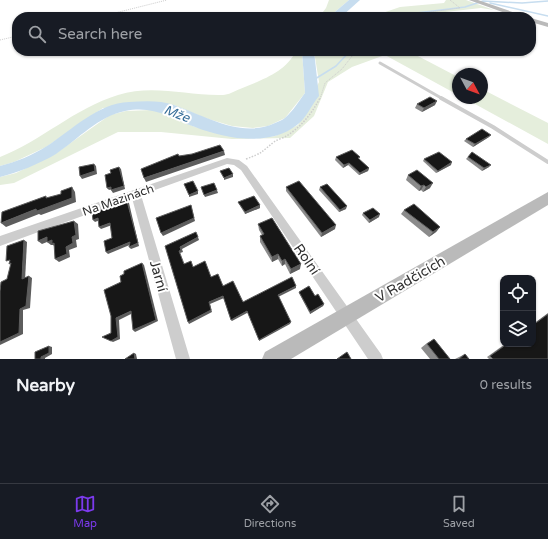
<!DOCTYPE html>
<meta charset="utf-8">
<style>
body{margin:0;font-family:"Varela Round",sans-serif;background:#20242c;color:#f1f3f6}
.controls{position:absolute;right:12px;bottom:12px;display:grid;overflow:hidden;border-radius:8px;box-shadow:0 1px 3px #0004}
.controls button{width:36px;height:36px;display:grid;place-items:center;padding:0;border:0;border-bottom:1px solid #363941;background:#171b24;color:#f1f3f6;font:20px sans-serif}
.compass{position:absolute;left:452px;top:68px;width:36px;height:36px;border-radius:50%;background:#171b24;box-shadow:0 1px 3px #0004;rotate:131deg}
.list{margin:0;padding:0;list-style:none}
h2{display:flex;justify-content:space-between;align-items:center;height:52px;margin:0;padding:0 16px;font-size:17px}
h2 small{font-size:13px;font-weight:400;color:#9ea1a6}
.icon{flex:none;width:22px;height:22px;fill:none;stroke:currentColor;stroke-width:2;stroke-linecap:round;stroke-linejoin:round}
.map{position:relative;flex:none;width:548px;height:359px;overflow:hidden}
.search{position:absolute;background:#171b24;box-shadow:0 1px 3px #0004;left:12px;right:12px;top:12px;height:44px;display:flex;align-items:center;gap:10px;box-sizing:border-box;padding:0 14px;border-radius:16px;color:#9ea1a6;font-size:15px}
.sheet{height:124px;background:#171b24}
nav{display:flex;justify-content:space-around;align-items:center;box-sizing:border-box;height:56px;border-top:1px solid #363941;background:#171b24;font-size:11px;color:#9ea1a6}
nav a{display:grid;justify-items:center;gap:2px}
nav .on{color:#7c3aed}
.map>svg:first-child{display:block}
.green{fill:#e5eedc}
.water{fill:#c7ddef}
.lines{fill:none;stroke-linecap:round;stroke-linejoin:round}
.stream{stroke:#c7ddef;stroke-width:1.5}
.path-far1{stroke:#cdcdcd;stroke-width:1;stroke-dasharray:1 1;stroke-linecap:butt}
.path{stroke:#cdcdcd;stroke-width:1.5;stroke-dasharray:1.5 1.5;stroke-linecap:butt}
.lane-far1{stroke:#cdcdcd;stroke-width:3}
.lane{stroke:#cdcdcd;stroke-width:4}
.street{fill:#cdcdcd;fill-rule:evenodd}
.secondary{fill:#bababa;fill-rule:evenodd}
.wall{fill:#8b8b8b}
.shaded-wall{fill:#5d5d5d}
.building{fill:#171717;stroke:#5d5d5d}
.labels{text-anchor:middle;stroke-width:4;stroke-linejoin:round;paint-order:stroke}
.street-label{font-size:12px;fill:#303030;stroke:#fff}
.water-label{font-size:13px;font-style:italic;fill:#366d99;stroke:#fff}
.near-street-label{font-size:14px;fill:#303030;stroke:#fff}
</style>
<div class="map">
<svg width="548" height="359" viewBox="0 0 548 359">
<rect width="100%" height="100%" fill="#fff"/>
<!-- green -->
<g class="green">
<polygon points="329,0 349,0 329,17 319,17 326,8"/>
<polygon points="446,0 466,0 494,10 481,8 401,17 371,17 400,7 444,3"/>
<path d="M296,51H302L305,93L285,118L268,126L253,128L232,126L205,118L174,105L103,108L46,147L14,162L0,166V157C41,141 75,108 118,95C154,84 186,96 223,95C228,95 235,91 240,89C261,80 285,73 296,51Z"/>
<polygon points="314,51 326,51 327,54 336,56 344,51 398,51 416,55 458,77 458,95 385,55 352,67 328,82 314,116 290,138 232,139 161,132 118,132 14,183 0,185 0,177 16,173 55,154 110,115 126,111 152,110 164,113 195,127 253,139 275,136 298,125 319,82"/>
<polygon points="482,89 548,123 548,144 464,98 482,98"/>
</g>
<!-- water -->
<g class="water">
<polygon points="349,0 360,0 341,17 329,17"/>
<path d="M302,51H314L319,96C312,104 306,119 297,125C269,147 226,139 195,127C170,118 154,105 125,111C99,116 78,139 56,154C39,164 19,172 0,177V166C16,162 33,155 47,146C72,130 98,103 129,102C144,101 160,100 174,105C206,116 241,139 275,123C279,121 283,120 286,117C293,111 299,101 305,93Z"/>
</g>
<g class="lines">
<!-- stream -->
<g class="stream">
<polyline points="490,3 548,16"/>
<polyline points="384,17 465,7 483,1 522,3 548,1"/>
<polyline points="315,79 336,66 350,51"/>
</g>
<!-- path-far1 -->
<g class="path-far1">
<polyline points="450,0 460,8"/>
<polyline points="99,17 167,0"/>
<polyline points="393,17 460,8"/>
<polyline points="0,40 17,36"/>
<polyline points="320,99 325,83 342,69 356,51"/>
</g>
<!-- path -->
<path class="path" d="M246,159C263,153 261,152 274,142C278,139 284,138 288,135C303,125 312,113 320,98"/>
<!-- lane-far1 -->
<polyline class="lane-far1" points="380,63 443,99"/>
<!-- lane -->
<polyline class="lane" points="441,98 493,127 548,162"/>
<!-- street -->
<polygon class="street" points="227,158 239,160 247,166 381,354 383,359 368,359 241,170 234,165 227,164 141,195 190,359 176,359 132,198 0,246 0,236"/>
<!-- secondary -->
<g class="secondary">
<polygon points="469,0 478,0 527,17 516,17"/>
<polygon points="531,18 548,23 548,27 531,22"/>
<polygon points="548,192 548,205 291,359 262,359 265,352"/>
</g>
</g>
<!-- wall -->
<g class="wall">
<polygon points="417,104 435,105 422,112 415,108"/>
<polygon points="489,137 473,147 464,141 466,139"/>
<polygon points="472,152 489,167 482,171 466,159"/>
<polygon points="336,157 360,157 359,159 369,168 368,171 359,175 348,165 343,168 335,160"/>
<polygon points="424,159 451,165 436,173 423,161"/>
<polygon points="408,175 430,188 423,192 421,190 419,191 406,180"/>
<polygon points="286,187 335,229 321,237 286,191"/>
<polygon points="320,187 346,209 339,212 319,190"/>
<polygon points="238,202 260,205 260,208 245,214 239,204"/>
<polygon points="404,210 440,227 436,232 429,237 401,214"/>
<polygon points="363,213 379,217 369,223 362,215"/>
<polygon points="258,224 300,269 290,274 285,264 282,266 278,259 272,262 260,242 260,236 262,235 259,230"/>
<polygon points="299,292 324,304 323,306 310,314 299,293"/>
<polygon points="548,313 548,359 489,359 487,357 505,344 533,344 533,324"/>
<polygon points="434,339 450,359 430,359 421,348 427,343"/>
<polygon points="465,354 469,359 455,359"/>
</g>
<!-- shaded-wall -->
<g class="shaded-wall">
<polygon points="437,101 435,105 422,112 424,108"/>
<polygon points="491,135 489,137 473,147 475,144"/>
<polygon points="224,151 225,155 146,182 144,178"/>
<polygon points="452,162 451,165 436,173 438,171"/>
<polygon points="349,163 348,165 343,168 344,165"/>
<polygon points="94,164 96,166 97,174 82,179 80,176"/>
<polygon points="491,165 489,167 482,171 484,168"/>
<polygon points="119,167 121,169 125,189 113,193 111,190"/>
<polygon points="369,168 368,171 359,175 360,173"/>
<polygon points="233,174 233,177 224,180 224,178"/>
<polygon points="433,183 430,188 423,192 426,187"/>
<polygon points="424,185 421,190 419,191 421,186"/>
<polygon points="72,187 75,192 76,202 41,215 39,214 6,227 1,223 36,209"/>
<polygon points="111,187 112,189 109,190 107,188"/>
<polygon points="217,190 218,193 205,197 204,195"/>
<polygon points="198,191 198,194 189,197 189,195"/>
<polygon points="127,201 129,203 139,246 131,249 129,247 138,243"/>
<polygon points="191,205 195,221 163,236 161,233"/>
<polygon points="260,205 260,208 245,214 245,212"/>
<polygon points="347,206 346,209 339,212 340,210"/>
<polygon points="380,214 379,217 369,223 370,220"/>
<polygon points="98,218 100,220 95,222 93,220"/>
<polygon points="74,221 78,224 79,239 76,240 77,247 69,250 70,257 59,262 55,259 66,247 72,237"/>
<polygon points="110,223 112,225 101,229 99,227"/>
<polygon points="336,225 335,229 321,237 322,233"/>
<polygon points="440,227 436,232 429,237 433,232"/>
<polygon points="47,237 52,240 56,247 53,245 51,245 47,242 42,244 38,241"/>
<polygon points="198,237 199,240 182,249 183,252 180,253 186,267 179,251 180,247"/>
<polygon points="24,240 27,242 25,281 22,279"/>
<polygon points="130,242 132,244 108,254 106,252"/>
<polygon points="278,254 278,259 272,262 272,257"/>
<polygon points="285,259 285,264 282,266 282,261"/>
<polygon points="142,263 144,265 158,321 135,332 133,330"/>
<polygon points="301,264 300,269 290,274 291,269"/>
<polygon points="29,276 32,278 30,308 23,310 23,334 0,345 0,342 20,309"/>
<polygon points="296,286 296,288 278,297 278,295"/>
<polygon points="223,296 224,298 210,304 212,312 189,324 188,322 209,302"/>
<polygon points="324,304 323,306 310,314 310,312"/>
<polygon points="131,311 133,313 119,320 120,339 113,342 111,341 116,318"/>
<polygon points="247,311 247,313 232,321 231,320"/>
<polygon points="291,322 290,324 259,341 259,340"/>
<polygon points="49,346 52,347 52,354 45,358 45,359 41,359 41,357"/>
<polygon points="134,353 136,354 137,359 135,359"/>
</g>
<!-- building -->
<g class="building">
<polygon points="430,97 437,101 424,108 417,104"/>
<polygon points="482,129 491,135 475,144 466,139"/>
<polygon points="220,145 224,151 144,178 141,169 178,154 179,156 192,154"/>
<polygon points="352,150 360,157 358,158 369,168 360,173 349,163 344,165 336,157"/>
<polygon points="439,152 452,162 438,171 424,159"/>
<polygon points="472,152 491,165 484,168 468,157"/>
<polygon points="94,164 95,171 80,176 79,167"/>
<polygon points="119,167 124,186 111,190 111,187 107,188 105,175 111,173 110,170"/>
<polygon points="229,168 233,174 224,178 220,171"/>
<polygon points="417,170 433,183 426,187 424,185 421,186 408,175"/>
<polygon points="193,181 198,191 189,195 184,184"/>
<polygon points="299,181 336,225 322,233 286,187"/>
<polygon points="214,183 217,190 204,195 201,187"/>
<polygon points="327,184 347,206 340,210 320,187"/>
<polygon points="72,187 72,198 37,211 36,209 1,223 2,212 46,196 46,198 61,194 61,191"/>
<polygon points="254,196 260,205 245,212 238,202"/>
<polygon points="127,201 138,243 129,247 130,242 106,252 104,241 112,238 110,223 99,227 98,218 93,220 92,213"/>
<polygon points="414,204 440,227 433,232 404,210"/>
<polygon points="191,205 194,218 161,233 156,218"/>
<polygon points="373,208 380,214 370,220 363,213"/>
<polygon points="272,218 301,264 291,269 285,259 282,261 278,254 272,257 260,236 264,234 258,224"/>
<polygon points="74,221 76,235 72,237 73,243 66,247 67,254 55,259 54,243 52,244 52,240 47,242 47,237 38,241 38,231"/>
<polygon points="196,232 198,237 180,247 181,250 179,251 184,264 191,261 193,267 205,261 211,277 218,274 223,286 233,281 243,302 292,277 296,286 278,295 291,322 259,340 247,311 231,320 223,296 209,302 211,310 188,322 165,246"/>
<polygon points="24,240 22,279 29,276 26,306 20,309 19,333 0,342 0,291 1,282 7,279 11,263 9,264 10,260 6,261 7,246"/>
<polygon points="142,263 156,320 133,330 131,311 116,318 118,337 111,341 102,337 111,333 111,316 104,290 121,282 120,276 124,274 124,271"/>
<polygon points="309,286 315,296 318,294 324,304 310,312 299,292"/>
<polygon points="548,314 548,359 493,359 490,356 507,344 533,344 533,325"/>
<polygon points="434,339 450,359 439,359 427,344"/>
<polygon points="49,346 49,353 41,357 41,359 35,359 35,352"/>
<polygon points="347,352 351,359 337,359"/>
<polygon points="134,353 135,359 125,359"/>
<polygon points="465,354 469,359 459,359"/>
</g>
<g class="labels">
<!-- street labels -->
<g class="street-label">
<text transform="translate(118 200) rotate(-19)" y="4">Na Mazinách</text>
</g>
<!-- water labels -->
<g class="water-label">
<text transform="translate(177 113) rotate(21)" y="5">Mže</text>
</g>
<!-- near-street labels -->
<g class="near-street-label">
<text transform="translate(307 259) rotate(55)" y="5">Rolní</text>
<text transform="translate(159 276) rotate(74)" y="5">Jarní</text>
<text transform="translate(410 279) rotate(-30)" y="5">V Radčicích</text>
</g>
</g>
</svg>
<div class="controls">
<button><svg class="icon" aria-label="locate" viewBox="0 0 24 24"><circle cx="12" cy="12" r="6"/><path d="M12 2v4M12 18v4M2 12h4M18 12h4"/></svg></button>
<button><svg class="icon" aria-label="layers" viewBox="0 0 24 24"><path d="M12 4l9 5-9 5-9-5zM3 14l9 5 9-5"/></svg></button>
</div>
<svg class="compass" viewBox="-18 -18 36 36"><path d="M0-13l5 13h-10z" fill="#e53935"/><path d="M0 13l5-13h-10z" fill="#9ea1a6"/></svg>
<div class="search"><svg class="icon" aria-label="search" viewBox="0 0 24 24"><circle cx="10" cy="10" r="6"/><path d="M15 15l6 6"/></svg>Search here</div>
</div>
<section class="sheet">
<h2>Nearby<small>0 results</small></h2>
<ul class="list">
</ul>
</section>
<nav>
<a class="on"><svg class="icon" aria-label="map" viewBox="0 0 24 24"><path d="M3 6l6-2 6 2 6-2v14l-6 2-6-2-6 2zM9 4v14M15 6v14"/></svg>Map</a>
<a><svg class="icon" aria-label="directions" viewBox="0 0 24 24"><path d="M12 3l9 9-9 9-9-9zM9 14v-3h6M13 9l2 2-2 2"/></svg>Directions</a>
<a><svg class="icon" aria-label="saved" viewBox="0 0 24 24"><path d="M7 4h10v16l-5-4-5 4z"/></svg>Saved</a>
</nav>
